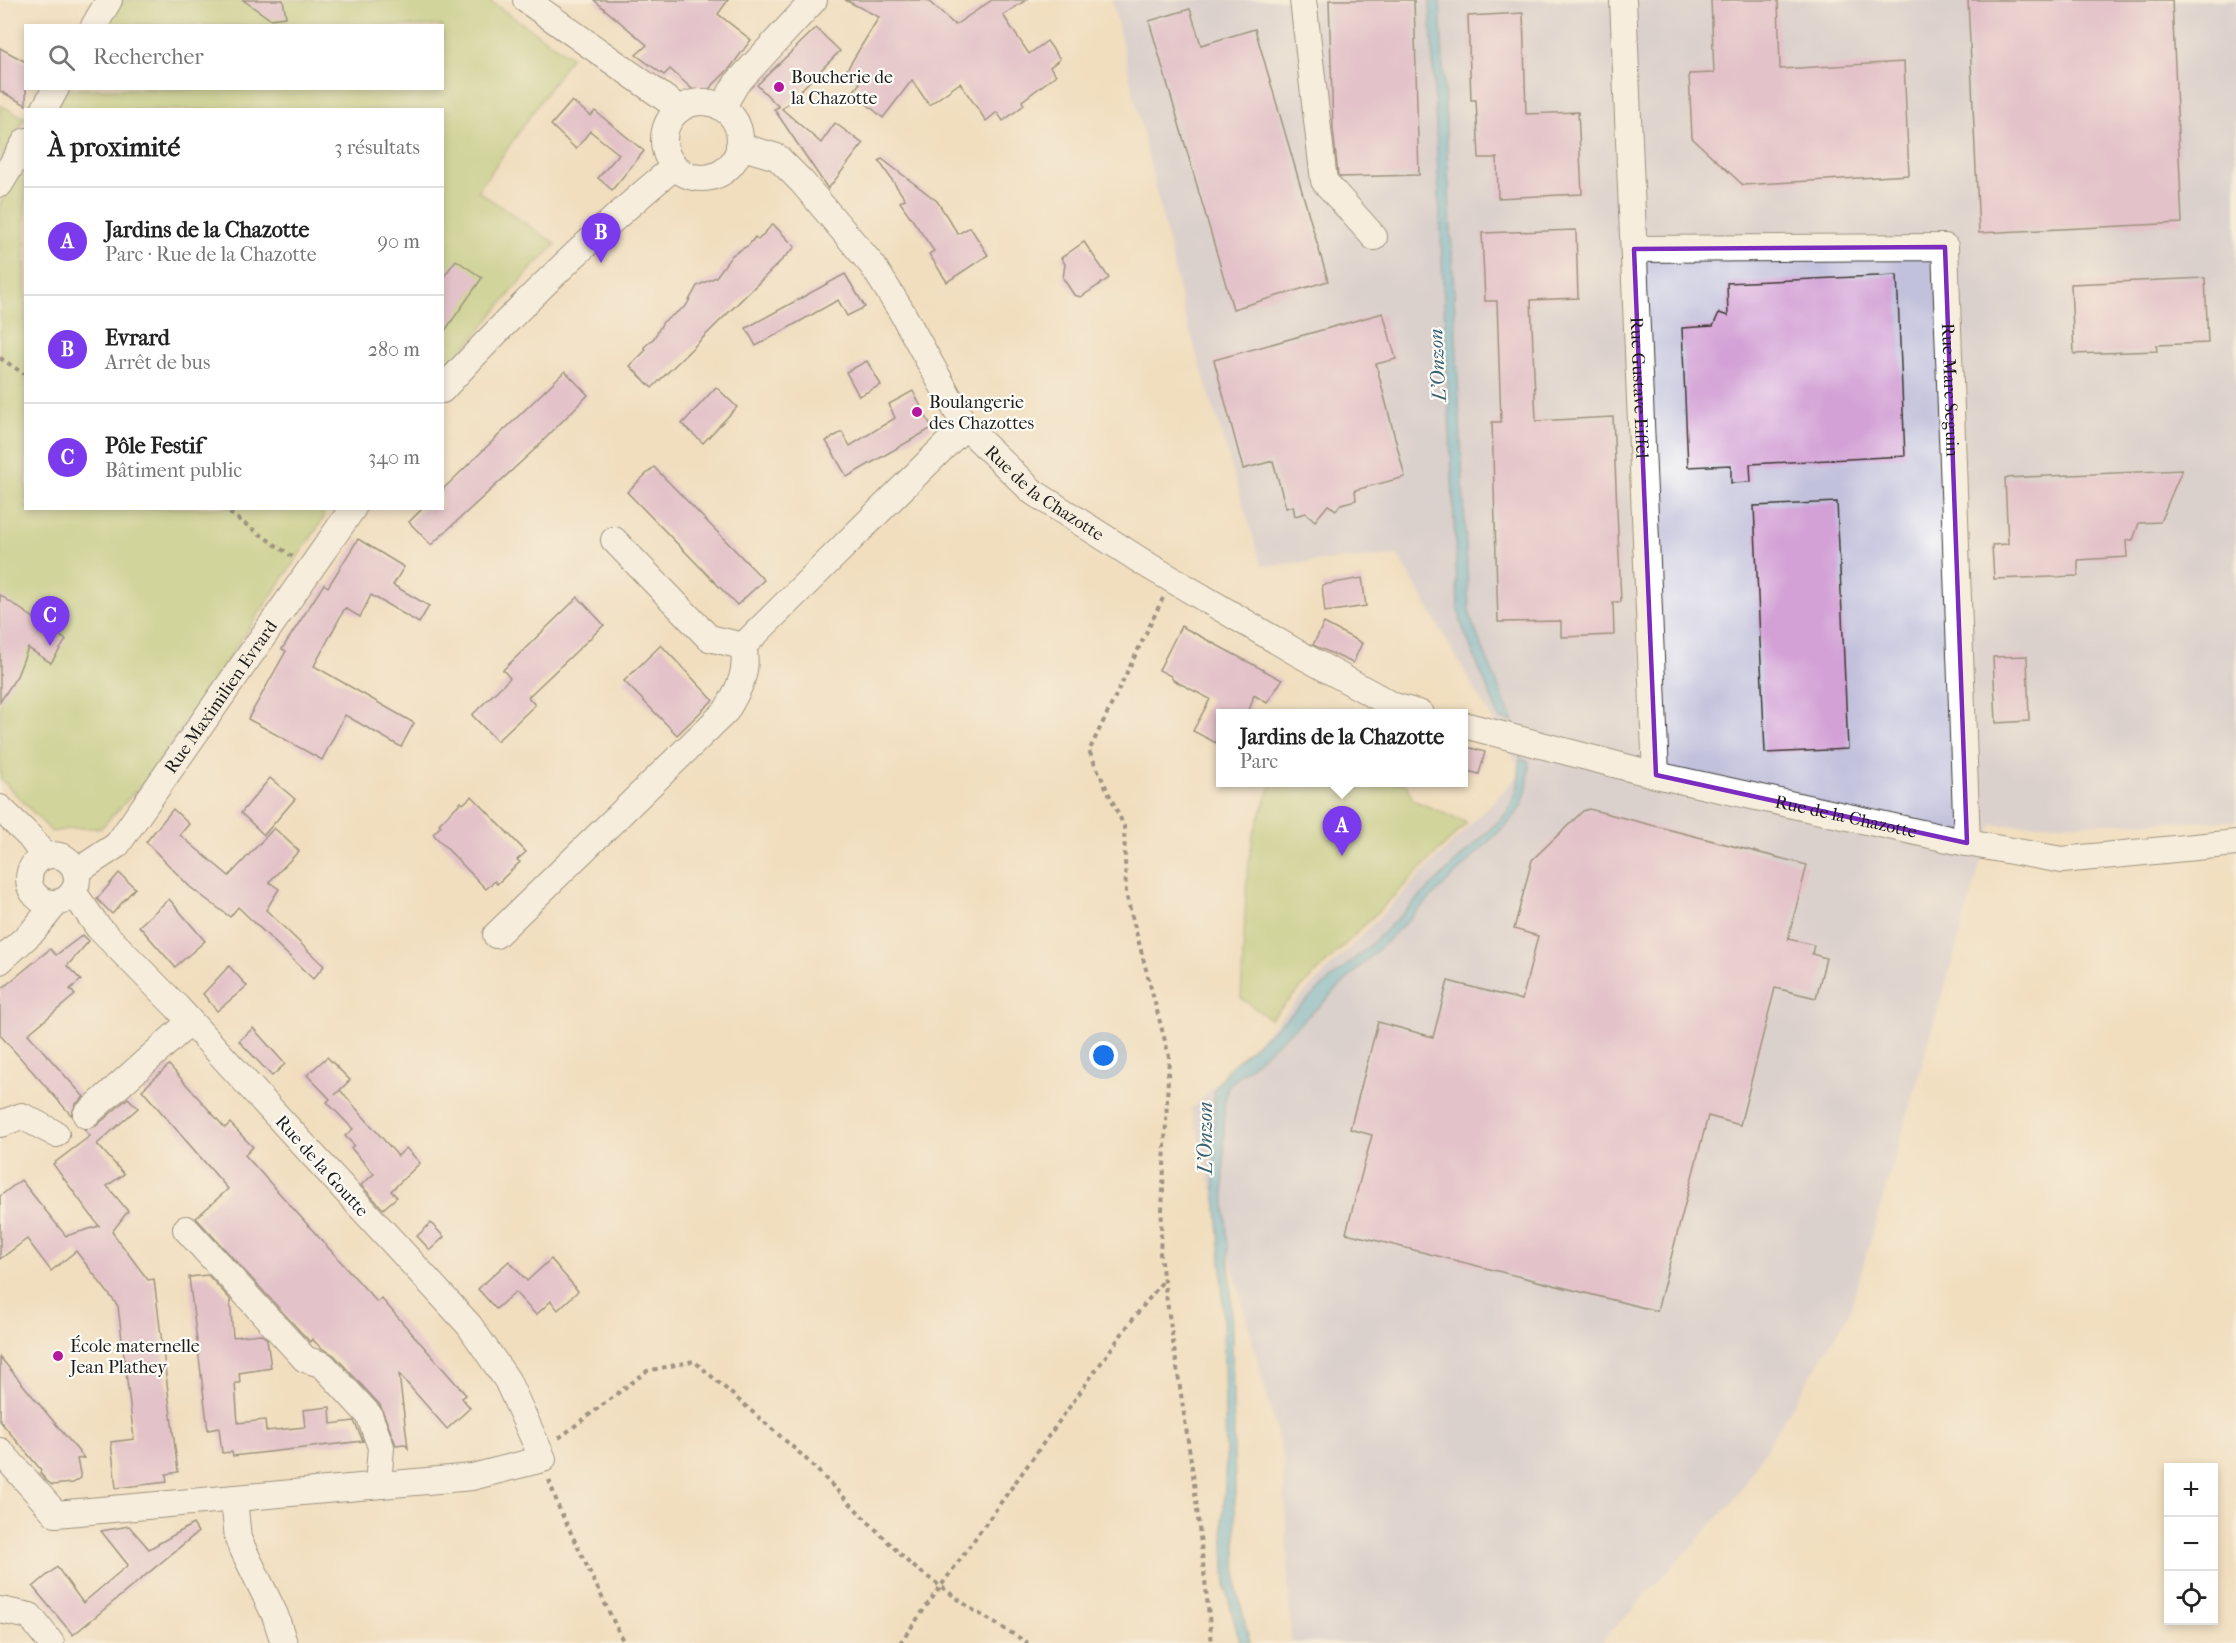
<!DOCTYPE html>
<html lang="fr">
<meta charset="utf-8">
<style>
body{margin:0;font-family:"IM FELL French Canon",serif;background:#f2f2f2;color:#222}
.controls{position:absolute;right:18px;bottom:18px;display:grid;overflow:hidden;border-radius:0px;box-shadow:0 3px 9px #0003}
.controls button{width:54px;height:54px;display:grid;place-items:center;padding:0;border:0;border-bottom:2px solid #e0e0e0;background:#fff;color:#222;font:30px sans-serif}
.you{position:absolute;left:1104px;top:1056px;width:21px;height:21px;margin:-15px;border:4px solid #fff;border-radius:50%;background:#1a73e8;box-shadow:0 0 0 9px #1a73e833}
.badge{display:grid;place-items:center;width:39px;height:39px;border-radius:50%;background:#7c3aed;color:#fff;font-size:20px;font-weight:700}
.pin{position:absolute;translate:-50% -50px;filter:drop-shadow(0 2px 3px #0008)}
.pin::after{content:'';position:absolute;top:32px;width:21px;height:18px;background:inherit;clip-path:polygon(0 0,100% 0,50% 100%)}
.popup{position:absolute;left:1216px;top:709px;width:252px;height:78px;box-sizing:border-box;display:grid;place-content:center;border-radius:0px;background:#fff;filter:drop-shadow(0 2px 4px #0005);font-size:20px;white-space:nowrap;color:#767676}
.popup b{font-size:22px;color:#222}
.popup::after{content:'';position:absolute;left:50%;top:100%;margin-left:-12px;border:12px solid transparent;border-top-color:#fff}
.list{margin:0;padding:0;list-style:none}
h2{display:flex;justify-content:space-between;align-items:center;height:78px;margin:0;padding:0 24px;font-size:26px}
h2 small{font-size:20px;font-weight:400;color:#767676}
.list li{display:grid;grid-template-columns:39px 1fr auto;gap:18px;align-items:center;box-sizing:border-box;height:108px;padding:0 24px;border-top:2px solid #e0e0e0}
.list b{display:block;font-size:22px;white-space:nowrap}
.list p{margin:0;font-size:20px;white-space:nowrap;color:#767676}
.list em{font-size:20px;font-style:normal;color:#767676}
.icon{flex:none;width:33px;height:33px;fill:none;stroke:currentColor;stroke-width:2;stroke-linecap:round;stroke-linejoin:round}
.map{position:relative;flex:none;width:2236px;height:1643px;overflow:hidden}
.search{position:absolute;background:#fff;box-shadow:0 3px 9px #0003;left:24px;top:24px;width:420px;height:66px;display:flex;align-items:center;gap:15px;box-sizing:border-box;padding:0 21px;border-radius:0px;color:#767676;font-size:22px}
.panel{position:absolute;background:#fff;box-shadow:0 3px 9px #0003;left:24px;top:108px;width:420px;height:402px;border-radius:0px}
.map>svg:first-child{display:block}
.industrial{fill:#c2c1dc}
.green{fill:#abc86f;stroke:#647246;stroke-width:1.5}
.water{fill:#5bb4d8;stroke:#3c687a;stroke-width:1.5}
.building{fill:#d3a1d6}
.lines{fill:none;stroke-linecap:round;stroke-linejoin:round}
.minor-casing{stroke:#3c3934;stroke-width:28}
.path{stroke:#3c3934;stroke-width:4;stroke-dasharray:4.5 4.5;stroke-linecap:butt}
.minor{stroke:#fff;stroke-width:26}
.marked{fill:none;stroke:#7b2cbf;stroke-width:4.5;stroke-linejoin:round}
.poi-dot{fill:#b5179e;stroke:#fdfcf7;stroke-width:2}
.labels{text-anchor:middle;stroke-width:4.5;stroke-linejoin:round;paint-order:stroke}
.poi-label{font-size:18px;fill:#1c1c1c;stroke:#fdfcf7;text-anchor:start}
.street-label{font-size:18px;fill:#1c1c1c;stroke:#fdfcf7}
.water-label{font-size:20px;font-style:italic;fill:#386071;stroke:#fdfcf7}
</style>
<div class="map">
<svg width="2236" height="1643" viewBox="0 0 2236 1643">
<rect width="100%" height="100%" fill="#fdfcf7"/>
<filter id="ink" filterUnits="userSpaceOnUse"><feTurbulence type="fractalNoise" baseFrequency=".0167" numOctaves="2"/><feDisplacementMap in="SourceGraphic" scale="12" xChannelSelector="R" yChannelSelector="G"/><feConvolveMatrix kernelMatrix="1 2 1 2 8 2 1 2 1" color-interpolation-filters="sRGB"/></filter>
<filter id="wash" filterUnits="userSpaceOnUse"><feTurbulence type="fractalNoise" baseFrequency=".008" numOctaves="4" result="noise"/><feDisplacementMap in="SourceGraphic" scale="24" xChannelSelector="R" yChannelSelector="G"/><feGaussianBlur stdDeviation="1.35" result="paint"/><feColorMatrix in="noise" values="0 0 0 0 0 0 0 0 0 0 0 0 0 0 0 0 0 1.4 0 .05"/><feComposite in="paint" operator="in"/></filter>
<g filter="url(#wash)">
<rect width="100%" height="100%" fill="#f1debf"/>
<!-- industrial -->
<polygon class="industrial" points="1112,0 2236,0 2236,821 1992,825 1849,1314 1733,1502 1600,1643 1291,1643 1283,1457 1191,1109 1522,772 1398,555 1262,566 1185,316"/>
<!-- green -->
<g class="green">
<polygon points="119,0 488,0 571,57 478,191 556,244 531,269 443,374 442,110 55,110 67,89 442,88 442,26 104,25"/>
<polygon points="0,105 25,118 0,161"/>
<polygon points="25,160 26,508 322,508 324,518 145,781 101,828 74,828 52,832 0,778 0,204"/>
<polygon points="1272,783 1401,783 1406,784 1413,800 1467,823 1270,1019 1241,998 1247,877 1253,835"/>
</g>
<!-- water -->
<g class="water">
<polygon points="1430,0 1440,0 1469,610 1473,625 1513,722 1500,719 1462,626 1458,607"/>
<path d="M1520,758L1529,761C1529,781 1527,800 1514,817L1324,1002L1228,1086L1224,1104V1187L1231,1291L1237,1590L1250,1643H1240L1226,1589L1223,1524L1226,1459L1222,1272L1214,1173V1090L1227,1070L1369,946L1507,813L1518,787Z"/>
</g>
<g id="blocks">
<!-- building -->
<g class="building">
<polygon points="243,0 283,0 286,17 270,19"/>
<polygon points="594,0 728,0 718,14 751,40 730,68 701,97 670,69 664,75 636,55 647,45"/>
<polygon points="845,0 927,0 955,25 992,0 1026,0 1003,15 1029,54 1047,41 1060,59 1050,67 1056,75 1022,101 1024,105 1003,121 997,112 986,121 960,83 929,105 912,80 883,118 853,92 860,83 846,71 879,17"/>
<polygon points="1329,0 1414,0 1419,175 1341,177 1338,175 1333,129"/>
<polygon points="1711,0 1778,0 1780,69 1904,62 1909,175 1743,185 1692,138 1689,74 1714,73"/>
<polygon points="1968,0 2172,0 2182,223 1979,233"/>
<polygon points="1190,9 1201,45 1255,29 1328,281 1233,309 1149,21"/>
<polygon points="1523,13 1526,114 1578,112 1582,194 1498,198 1497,158 1479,158 1476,100 1471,100 1468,16"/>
<polygon points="816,28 840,51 782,109 821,143 835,123 863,144 828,189 774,109 779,107 757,85"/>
<polygon points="0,48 26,62 26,105 0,91"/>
<polygon points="572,101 591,116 595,111 644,151 612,190 598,178 619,154 590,131 576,149 551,125"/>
<polygon points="882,159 937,201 958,234 970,227 988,255 947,282 929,254 934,251 900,202 905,199 879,161"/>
<polygon points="773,224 795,247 652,388 630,366 646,350 644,347 654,338 663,322 686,306 697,286 716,277 732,255 749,245 755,237 758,240"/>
<polygon points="1576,230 1578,298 1531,300 1536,421 1613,417 1621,602 1613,602 1614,635 1561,637 1561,621 1498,622 1492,422 1501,422 1497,301 1485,301 1482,233"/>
<polygon points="1084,242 1109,278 1081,297 1074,295 1063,278 1065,264 1061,258"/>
<polygon points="456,260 482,278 442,335 442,279"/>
<polygon points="845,274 865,307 847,316 838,300 756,346 746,328"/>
<polygon points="1897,275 1905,456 1750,464 1751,482 1731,483 1731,465 1688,467 1682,328 1713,326 1719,313 1728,316 1727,283"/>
<polygon points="2205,278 2208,343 2156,345 2157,351 2074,354 2071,284"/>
<polygon points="1383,313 1396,359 1376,364 1405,477 1355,490 1356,500 1341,504 1336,510 1328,505 1315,521 1306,513 1295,516 1293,506 1286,508 1273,461 1243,469 1214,360"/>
<polygon points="867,361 881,385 859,396 846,372"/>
<polygon points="565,371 588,395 534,450 431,545 409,522 423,508 442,508 442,490"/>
<polygon points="716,387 737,407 703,443 682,424"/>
<polygon points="913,391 932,428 847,477 826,441 842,432 850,446 895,418 889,404"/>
<polygon points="654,467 764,580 737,605 627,492"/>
<polygon points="2182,470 2160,522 2139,523 2133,540 2126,540 2127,557 2078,560 2078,576 1994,579 1992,545 2008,544 2005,478"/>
<polygon points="1837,502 1848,749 1765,753 1754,506"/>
<polygon points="358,539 404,567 393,585 429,606 419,623 371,595 360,617 345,608 314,666 414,723 401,747 345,715 322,760 248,719 286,651 282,649 324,584 328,587"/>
<polygon points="1362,578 1366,606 1325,612 1322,585"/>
<polygon points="0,595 66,640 51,663 28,648 17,676 0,702"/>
<polygon points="578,597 604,625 528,697 535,705 497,741 472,715 510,678 503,670"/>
<polygon points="1324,623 1362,643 1353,663 1313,645"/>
<polygon points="1181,626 1282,680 1267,703 1254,695 1248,714 1221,714 1221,731 1216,743 1193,731 1210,699 1173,680 1171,676 1159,670"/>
<polygon points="661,645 713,700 677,735 624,681"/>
<polygon points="2027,656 2029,721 1996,723 1993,657"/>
<polygon points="1464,746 1485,752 1479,774 1464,770"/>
<polygon points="270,778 295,799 264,835 241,813"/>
<polygon points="472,796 526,852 517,860 520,862 497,884 495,881 486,889 433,834 441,826 439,824 461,802 463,804"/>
<polygon points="173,809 189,824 180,835 229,876 274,828 299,851 269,882 279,889 266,910 324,966 313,979 238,907 230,917 190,887 146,842"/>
<polygon points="1589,809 1807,865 1788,939 1814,945 1812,954 1826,958 1816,998 1775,988 1740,1125 1708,1116 1657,1311 1346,1233 1372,1135 1350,1129 1378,1022 1433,1037 1448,981 1522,1000 1538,936 1514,929 1532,860 1583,811"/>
<polygon points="119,873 135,888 112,914 97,899"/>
<polygon points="169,899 205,941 175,967 139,926"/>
<polygon points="83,935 89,941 67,966 81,980 70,989 75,995 28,1034 84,1097 76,1104 71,1115 0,1035 0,990 50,949 56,955"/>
<polygon points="229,966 247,986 217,1011 203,994"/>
<polygon points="253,1028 285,1064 272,1076 239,1041"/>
<polygon points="327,1057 350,1080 335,1095 340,1090 398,1156 406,1148 420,1163 391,1191 397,1197 383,1209 361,1185 374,1174 351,1148 354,1145 345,1136 353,1129 327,1102 330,1099 307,1075"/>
<polygon points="169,1065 225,1128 230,1123 245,1139 253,1147 245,1155 377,1302 381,1298 466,1395 462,1398 470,1408 447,1429 399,1374 408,1448 405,1444 396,1445 380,1405 334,1355 321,1348 312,1339 310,1342 196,1218 228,1189 142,1090"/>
<polygon points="128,1098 138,1108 97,1144 124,1174 107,1186 128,1211 112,1232 148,1280 154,1279 178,1472 166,1474 167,1482 116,1488 111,1442 134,1439 118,1306 76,1251 51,1271 27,1239 0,1259 0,1196 21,1180 66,1236 99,1226 53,1164 90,1136 84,1129 96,1126"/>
<polygon points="431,1223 444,1237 430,1250 417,1236"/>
<polygon points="551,1259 578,1291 558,1310 551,1301 536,1315 515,1292 496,1309 478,1289 509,1261 527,1281"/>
<polygon points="208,1275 230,1299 233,1337 261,1334 267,1339 271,1368 239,1373 240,1383 235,1383 238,1423 265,1420 266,1431 305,1427 303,1410 330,1407 331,1424 354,1421 363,1441 233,1456 232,1452 222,1453 219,1428 208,1430 189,1277"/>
<polygon points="0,1357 84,1458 77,1459 81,1478 73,1483 52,1485 47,1481 40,1473 41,1470 0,1421"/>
<polygon points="193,1524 198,1532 73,1635 33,1587 57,1567 83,1603 128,1565 101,1531 129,1526 149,1549"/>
</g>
</g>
</g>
<g filter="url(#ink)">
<use href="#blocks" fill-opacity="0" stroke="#3c3934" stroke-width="1.5"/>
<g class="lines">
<defs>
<g id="minor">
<polyline points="526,0 680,109"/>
<polyline points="1303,0 1324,181 1374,237"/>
<path id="s1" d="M1623,0L1656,775"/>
<polyline points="94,26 109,0"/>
<circle cx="702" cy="140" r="38"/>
<polyline points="722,108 736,84 814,0"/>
<polyline points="44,110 56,88"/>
<path id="s2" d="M739,146L777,157L802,182L873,266L900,309L965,426L1033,492L1149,566L1294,651L1394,706L1421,714"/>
<polyline points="0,184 26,141"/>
<path id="s3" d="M1634,249L1945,247L1967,843"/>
<path d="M442,390C514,311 592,235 674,167"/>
<polyline points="614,540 709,638 743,646"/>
<path id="s4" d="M1464,725L1656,775L1967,843L2062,860L2236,843"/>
<polyline points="0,808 30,837 44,856"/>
<circle cx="53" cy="879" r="24"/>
<path id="s5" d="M76,872L117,845L353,508"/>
<path d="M496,935L726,711C739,689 749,671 743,646L965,426"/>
<polyline points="0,961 33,931 56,903"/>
<polyline points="86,1115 190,1022"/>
<polyline points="0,1124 22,1116 56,1134"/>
<polyline points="186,1229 305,1359 323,1365 369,1415 381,1447 378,1485"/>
<polyline points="0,1451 56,1514 472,1477 543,1459 507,1380 469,1325 177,1007 98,927 73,892"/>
<polyline points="234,1498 238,1539 275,1615 284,1643"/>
<polyline points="0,1610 30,1616 51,1643"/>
</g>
</defs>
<!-- minor casing -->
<use href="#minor" class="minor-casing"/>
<!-- path -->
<g class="path">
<polyline points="0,358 26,375"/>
<polyline points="222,508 293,557"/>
<polyline points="1163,598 1089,751 1124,826 1126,894 1169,1056 1160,1255 1193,1474 1212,1643"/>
<polyline points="559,1438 647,1371 694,1361 803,1456 910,1564 973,1610 1028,1643"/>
<polyline points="549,1480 559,1508 624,1643"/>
<polyline points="900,1643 1129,1324 1163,1281"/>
</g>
<!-- minor -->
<use href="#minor" class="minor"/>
</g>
</g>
<!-- marked area -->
<path d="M0 0H2236V1643H0ZM1945,247L1967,843L1656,775L1634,249Z" fill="#f1debf" fill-opacity=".55" fill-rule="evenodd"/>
<path class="marked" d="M1945,247L1967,843L1656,775L1634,249Z"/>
<!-- markers -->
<g class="poi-dot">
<circle cx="779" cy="87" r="6"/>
<circle cx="917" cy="412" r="6"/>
<circle cx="58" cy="1356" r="6"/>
</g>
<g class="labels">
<!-- poi labels -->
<g class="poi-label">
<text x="791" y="83">Boucherie de<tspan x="791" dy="21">la Chazotte</tspan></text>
<text x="929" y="408">Boulangerie<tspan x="929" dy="21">des Chazottes</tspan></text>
<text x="70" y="1352">École maternelle<tspan x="70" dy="21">Jean Plathey</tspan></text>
</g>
<!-- street labels -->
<g class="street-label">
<text dy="6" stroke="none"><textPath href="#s1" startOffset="388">Rue Gustave Eiffel</textPath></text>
<text dy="6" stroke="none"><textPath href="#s3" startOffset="454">Rue Marc Seguin</textPath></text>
<text dy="6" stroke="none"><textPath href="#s2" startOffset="474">Rue de la Chazotte</textPath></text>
<text dy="6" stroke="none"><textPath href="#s5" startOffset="230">Rue Maximilien Evrard</textPath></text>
<text dy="6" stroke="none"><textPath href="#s4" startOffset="393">Rue de la Chazotte</textPath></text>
<text transform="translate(322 1166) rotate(48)" y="6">Rue de la Goutte</text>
</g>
<!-- water labels -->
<g class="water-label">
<text transform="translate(1437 365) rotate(-93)" y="7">L'Onzon</text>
<text transform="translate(1205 1138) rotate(-90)" y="7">L'Onzon</text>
</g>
</g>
</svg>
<div class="controls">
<button>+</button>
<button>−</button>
<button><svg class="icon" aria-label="locate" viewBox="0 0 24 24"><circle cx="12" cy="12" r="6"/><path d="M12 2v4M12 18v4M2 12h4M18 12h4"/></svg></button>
</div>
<div class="you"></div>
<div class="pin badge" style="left:1342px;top:856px">A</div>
<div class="popup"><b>Jardins de la Chazotte</b>Parc</div>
<div class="pin badge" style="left:601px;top:263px">B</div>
<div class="pin badge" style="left:50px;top:646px">C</div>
<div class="search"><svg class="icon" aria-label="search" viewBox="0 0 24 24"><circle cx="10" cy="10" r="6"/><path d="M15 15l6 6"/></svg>Rechercher</div>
<section class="panel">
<h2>À proximité<small>3 résultats</small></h2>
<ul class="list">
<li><span class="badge">A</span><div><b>Jardins de la Chazotte</b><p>Parc · Rue de la Chazotte</p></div><em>90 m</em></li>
<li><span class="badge">B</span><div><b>Evrard</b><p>Arrêt de bus</p></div><em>280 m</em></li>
<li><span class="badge">C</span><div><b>Pôle Festif</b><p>Bâtiment public</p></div><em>340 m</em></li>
</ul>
</section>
</div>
